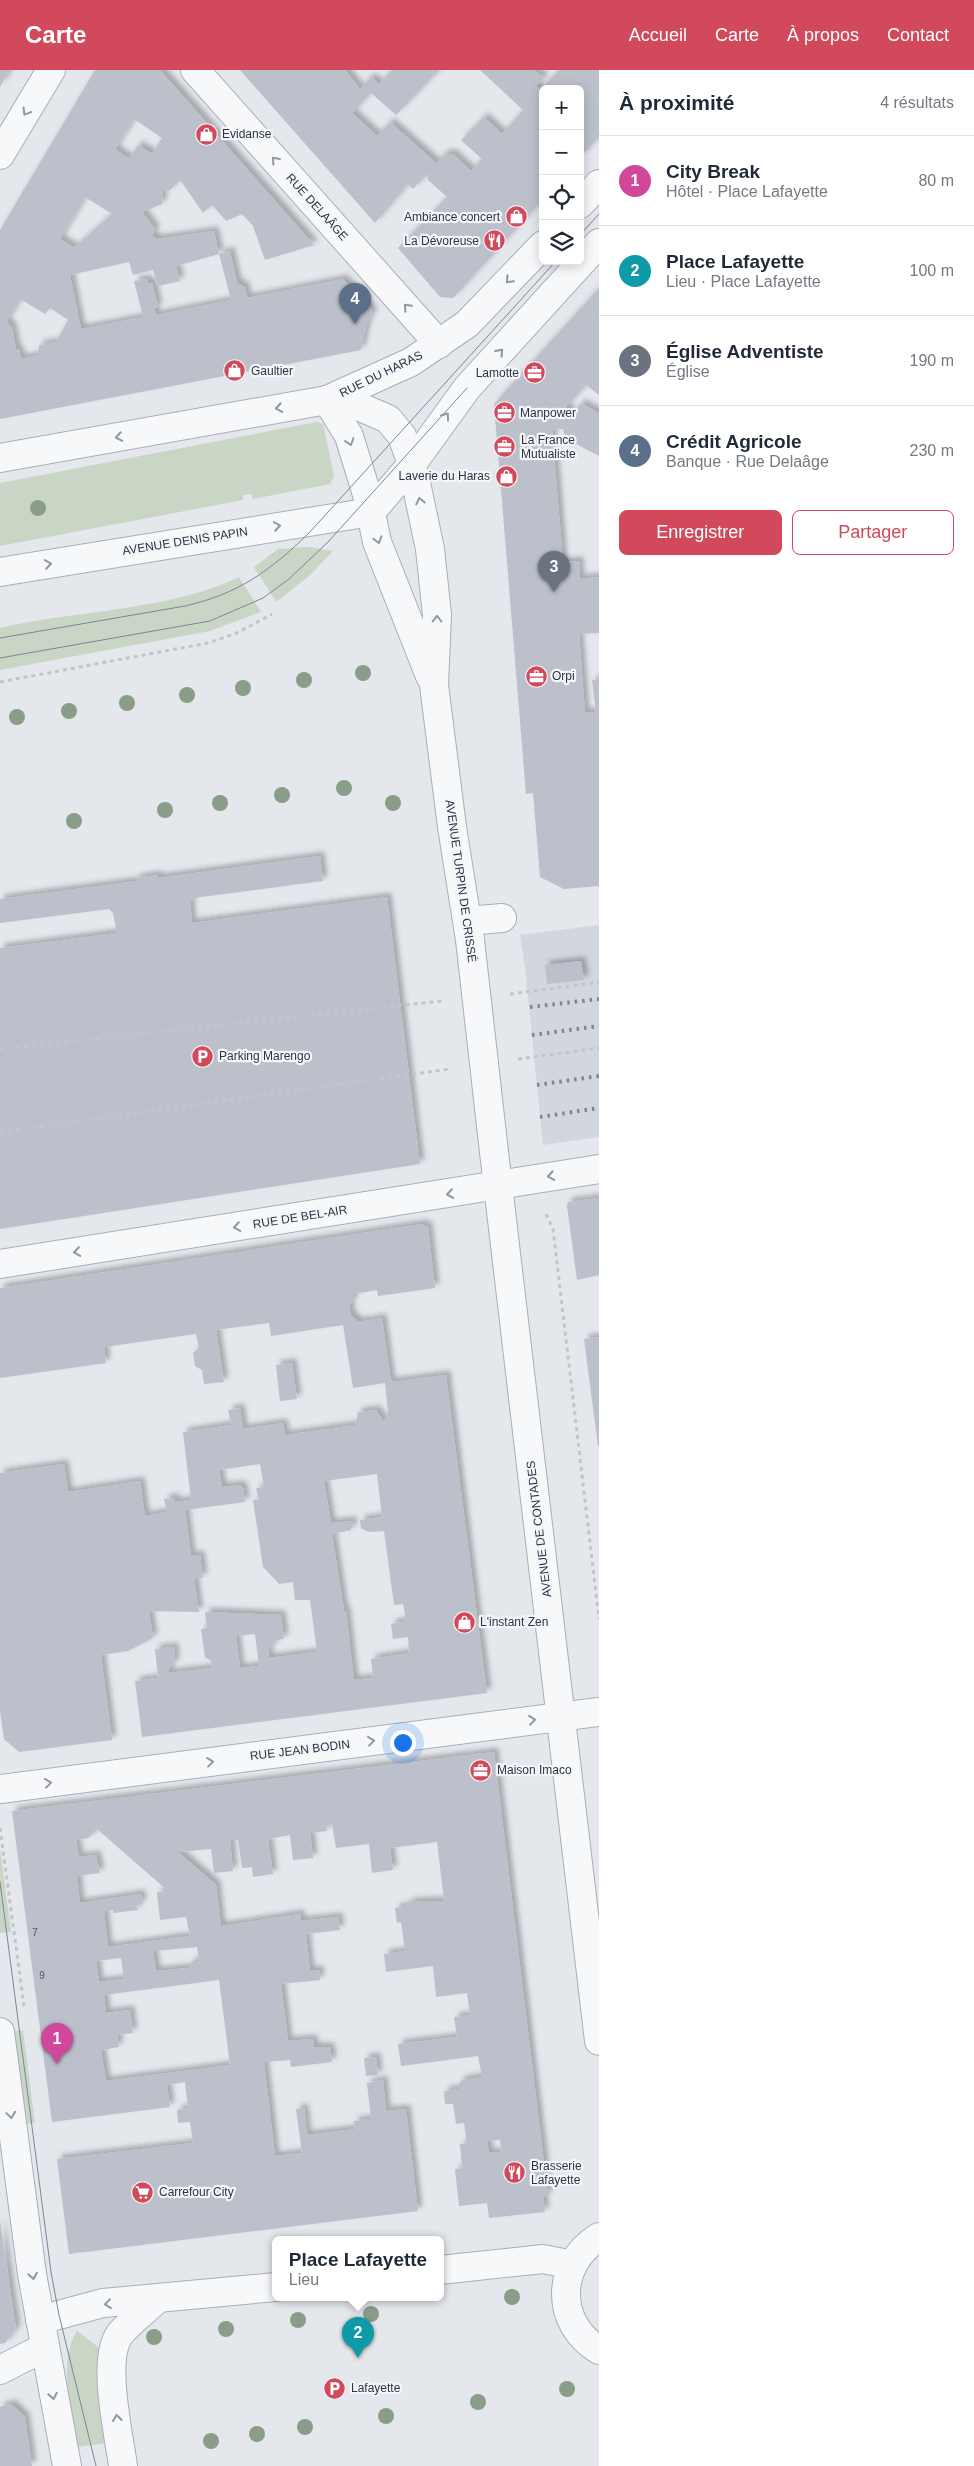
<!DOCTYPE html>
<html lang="fr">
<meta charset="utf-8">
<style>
body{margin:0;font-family:Helvetica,sans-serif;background:#f2f2f3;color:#1f2937}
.controls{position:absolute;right:15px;top:15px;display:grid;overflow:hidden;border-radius:8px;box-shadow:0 2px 12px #0003}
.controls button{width:45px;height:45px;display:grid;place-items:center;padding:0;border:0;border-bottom:1px solid #e0e1e3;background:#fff;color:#1f2937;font:25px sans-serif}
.you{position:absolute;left:402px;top:1672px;width:18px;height:18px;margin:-12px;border:4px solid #fff;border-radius:50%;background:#1a73e8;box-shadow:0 0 0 8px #1a73e833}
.badge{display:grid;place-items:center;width:32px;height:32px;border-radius:50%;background:#d1495b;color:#fff;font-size:16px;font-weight:700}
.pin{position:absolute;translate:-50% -41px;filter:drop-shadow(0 1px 2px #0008)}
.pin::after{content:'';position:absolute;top:26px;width:18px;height:15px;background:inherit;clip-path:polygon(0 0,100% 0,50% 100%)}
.popup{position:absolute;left:272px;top:2166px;width:172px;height:65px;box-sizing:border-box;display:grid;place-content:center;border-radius:8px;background:#fff;filter:drop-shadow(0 1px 4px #0005);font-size:16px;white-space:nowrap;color:#747a83}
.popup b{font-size:19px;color:#1f2937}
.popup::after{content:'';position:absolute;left:50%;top:100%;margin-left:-10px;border:10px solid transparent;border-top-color:#fff}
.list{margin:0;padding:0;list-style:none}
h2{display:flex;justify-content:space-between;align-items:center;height:65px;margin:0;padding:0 20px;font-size:21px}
h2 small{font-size:16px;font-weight:400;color:#747a83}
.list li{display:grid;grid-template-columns:32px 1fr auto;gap:15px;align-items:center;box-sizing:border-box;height:90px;padding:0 20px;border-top:1px solid #e0e1e3}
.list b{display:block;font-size:19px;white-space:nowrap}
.list p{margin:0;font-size:16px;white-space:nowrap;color:#747a83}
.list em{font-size:16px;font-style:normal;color:#747a83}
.actions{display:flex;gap:10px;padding:15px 20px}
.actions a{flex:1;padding:11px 0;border:1px solid #d1495b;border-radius:8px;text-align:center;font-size:18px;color:#d1495b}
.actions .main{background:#d1495b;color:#fff}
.icon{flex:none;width:28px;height:28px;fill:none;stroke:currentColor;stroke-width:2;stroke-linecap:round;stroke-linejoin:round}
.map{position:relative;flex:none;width:599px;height:2396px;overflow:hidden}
header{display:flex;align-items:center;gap:30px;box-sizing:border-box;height:70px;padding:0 25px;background:#d1495b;color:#fff}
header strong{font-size:24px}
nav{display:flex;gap:28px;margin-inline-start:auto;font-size:18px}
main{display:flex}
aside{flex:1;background:#fff}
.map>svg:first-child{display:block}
.built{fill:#d2d6de}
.green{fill:#c9d6c5}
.building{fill:#bbc0ca;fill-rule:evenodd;filter:url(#shadow)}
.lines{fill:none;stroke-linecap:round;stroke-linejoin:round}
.minor-casing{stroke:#a9aeb7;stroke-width:30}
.path{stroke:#c2c5cb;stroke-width:3;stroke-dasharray:4 4;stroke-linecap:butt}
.minor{stroke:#f7f8fa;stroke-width:28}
.tram{stroke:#7d8696;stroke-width:1}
.rail{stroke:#7d8696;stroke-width:4;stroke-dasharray:2.5 5;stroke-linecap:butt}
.minor-bridge-casing{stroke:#a9aeb7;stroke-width:30;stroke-linecap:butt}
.minor-bridge{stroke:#f7f8fa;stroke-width:28}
.tree{fill:#899d89}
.oneway{stroke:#9196a0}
.labels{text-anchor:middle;stroke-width:4.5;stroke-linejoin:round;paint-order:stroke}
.number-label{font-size:10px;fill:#4f5766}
.poi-label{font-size:12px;fill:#2b3445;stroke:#f4f6f9;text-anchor:start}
.street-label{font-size:12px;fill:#2b3445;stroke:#f4f6f9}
</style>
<header>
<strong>Carte</strong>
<nav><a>Accueil</a><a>Carte</a><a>À propos</a><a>Contact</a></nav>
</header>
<main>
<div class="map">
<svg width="599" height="2396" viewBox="0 0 599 2396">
<defs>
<filter id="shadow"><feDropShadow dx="4.5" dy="-4.5" stdDeviation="2.5" flood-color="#0004"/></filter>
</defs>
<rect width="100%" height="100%" fill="#e4e7ec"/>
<!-- built -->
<polygon class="built" points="599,855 599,1067 543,1075 525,897 520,865"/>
<!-- green -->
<g class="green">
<polygon points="317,352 323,354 324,358 334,406 330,414 253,429 251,424 243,425 243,430 0,476 0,413"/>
<polygon points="309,477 333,481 308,507 276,532 254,497 278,479"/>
<path d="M239,507L261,542L210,561L0,600V558C76,540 169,541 239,507Z"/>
<polygon points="0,1778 11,1862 0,1863"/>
<polygon points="23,1960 35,2053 22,2054 11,1962"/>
<path d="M77,2261L98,2277L110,2373L77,2377C72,2342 57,2291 77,2261Z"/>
</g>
<!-- building -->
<g class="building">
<polygon points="0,0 10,0 0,17"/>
<path d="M95,0H160L314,175L265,190L253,156L242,144L226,151L212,135L203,143L180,110L169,121L163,119L162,134L142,142L155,159L152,166L157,169L214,161L219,184L176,196L180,211L158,216L153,200L133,205L129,192L70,205L81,259L143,247L134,211L147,209L148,213H152L158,237L154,238L156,245L231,230L219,184L230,181L237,213L245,217L247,228L343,209L373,242L367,253L361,280L0,349V160ZM134,49L162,68L152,84L138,75L129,89L115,79ZM85,127L112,144L74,178L60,169ZM20,229L45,244L50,238L68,250L56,272L39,275L38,285L21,289L19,280L16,279L12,257L6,252Z"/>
<polygon points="240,0 345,0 360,19 371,7 379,14 392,0 439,0 396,45 371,23 352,43 377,66 390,52 436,93 445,84 453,84 471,101 482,89 461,70 484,47 502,64 523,40 480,0 533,0 544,7 536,16 540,20 559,0 599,0 599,67 580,87 580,19 543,19 543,129 453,228 440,227 398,178 447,127 428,110 427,104 413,119 408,114 375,153"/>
<polygon points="599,218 599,325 586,315 566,337 574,345 580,333 599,343 599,386 565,368 563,359 552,360 563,492 579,491 580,509 599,507 599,563 579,564 585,643 596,642 592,610 599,609 599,816 564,819 540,807 533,723 526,724 494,334"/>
<polygon points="320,786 323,811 194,828 190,832 192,853 387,827 420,1094 0,1159 0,878 117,863 113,843 109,839 0,853 0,829 137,811 136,808 158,805 158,808"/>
<polygon points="581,891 584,910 547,914 545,895"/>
<polygon points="599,1128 599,1205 577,1210 567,1136 568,1132"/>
<path d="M422,1154L428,1157L435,1218L378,1226L377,1220L354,1224V1228L349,1235L351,1245L358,1252L382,1248L391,1312L446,1305L487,1623L142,1667L135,1611L158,1608L155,1579L174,1577L175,1591L169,1598V1603L212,1598L211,1591L205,1587L201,1559L207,1558L205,1542L281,1545L284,1569L276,1570L271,1578L268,1579L269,1588L317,1582L310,1530H295L293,1512L279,1514L263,1497L253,1430H259L256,1418L264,1417L260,1394L219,1400L222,1417L240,1415L243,1418L245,1432L185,1440L191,1486L200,1485L203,1508L194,1509L199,1542L149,1541L153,1568L128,1581L101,1585L112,1670L19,1682L4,1669L0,1641V1403L64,1394L68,1422L140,1411L145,1446L167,1442L164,1429L175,1428V1432L191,1430L183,1362L231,1355L228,1340L240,1338L243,1359L283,1353L285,1365L355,1355L358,1342L376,1340L384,1352L388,1342L385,1313L353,1318L343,1255L271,1266L269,1253L216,1260L224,1312L204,1314L202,1300L195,1296L193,1283L199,1278L196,1264L104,1277L106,1293L0,1308V1218ZM377,1404L382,1447L360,1450L361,1458L368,1462L384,1461L394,1535L403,1534L406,1551L391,1554L393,1569L408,1567L409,1583L371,1589L373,1608L354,1610L346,1541H344L332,1464L351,1460L353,1451L331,1453L324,1411ZM255,1564L259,1596L240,1598L236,1566Z"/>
<polygon points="599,1267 599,1376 598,1376 584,1269"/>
<polygon points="292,1293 297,1329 280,1331 276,1295"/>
<path d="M494,1682L548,2126H543L545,2142L489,2148L487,2133L459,2136L455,2099L462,2098L460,2074H467L464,2053L456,2054L453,2034H445L444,2021L460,2019L458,2015L462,2010L482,2007L478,1986L401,1996L398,1974L457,1967L454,1947L470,1945L467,1923L436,1927L433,1896L386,1902L384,1884L405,1881L401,1852L397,1853L395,1838L404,1837L411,1832L444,1831L437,1772L390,1778L393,1800L372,1803L369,1774L336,1778L332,1755L326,1756L327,1761L310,1763L313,1788L293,1790L290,1765L268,1769L273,1804L253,1807L252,1797L242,1798L238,1770H230L233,1801L214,1803L211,1779L178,1782L216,1815L221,1856L300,1844L301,1851L338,1847L340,1860L306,1864L310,1901L319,1900L320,1910L281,1914L288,1971L313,1969L314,1977H330L332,1992L291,1997L290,1990L264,1992L275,2086L302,2083L296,2039L304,2038L307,2065L355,2059L354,2051L371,2049L367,2013L383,2010L386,2041L406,2039L418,2141L69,2184L57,2089L193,2073L190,2052L178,2053L177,2040L188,2038L185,2012L167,2015L170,2037L52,2052L12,1741ZM97,1759L168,1821L157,1822L160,1850L186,1847L190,1866L108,1877L104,1841L113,1840V1843L138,1840L136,1835L142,1834L141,1824L80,1833L77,1806L100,1803L96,1785L79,1787L76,1770L88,1768ZM197,1877L199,1891H192L189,1898L156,1901L153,1881ZM121,1888L124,1909L99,1912L96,1891ZM219,1910L230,1995L106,2011L101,1980L119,1977L117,1965L133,1963L130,1940L106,1943L104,1925ZM500,2070L501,2082L489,2083L487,2071Z"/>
<polygon points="376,1987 378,2005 366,2006 364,1988"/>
<polygon points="0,2150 16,2259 5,2273 0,2274"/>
<polygon points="11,2334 25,2347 32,2396 0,2396 0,2337"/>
</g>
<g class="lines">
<defs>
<g id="minor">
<polyline points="195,0 439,274"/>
<polyline points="0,85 51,0"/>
<polyline points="580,134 599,114"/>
<polyline points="327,330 351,333 388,349 402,366 412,394 430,479 437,545 434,615 452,757 470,870"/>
<polyline points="327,330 349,366 368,428 377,472 430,606"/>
<polyline points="0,388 327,330 411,292 467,254 543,175"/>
<polyline points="371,442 412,394 467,318 599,173"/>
<polyline points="0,502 371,442"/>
<polyline points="468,851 502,848"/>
<polyline points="494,1082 599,1971"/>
<polyline points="0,1194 599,1099"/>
<polyline points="0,1719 599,1642"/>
<polyline points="0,1962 32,2204 67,2396"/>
<path d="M599,2167C555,2194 555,2254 599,2280"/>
<polyline points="440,2200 543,2189 573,2195"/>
<polyline points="40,2250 103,2233 276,2217"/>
<polyline points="0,2300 45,2277"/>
<path d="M123,2396C119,2365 101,2289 120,2264C130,2252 145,2241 156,2230"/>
</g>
</defs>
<!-- minor casing -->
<use href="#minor" class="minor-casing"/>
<!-- path -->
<g class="path">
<polyline points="0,612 208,573 237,563 272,544"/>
<polyline points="510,924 599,912"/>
<polyline points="0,979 442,931"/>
<polyline points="518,989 599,978"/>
<polyline points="0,1062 450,999"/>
<polyline points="546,1144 553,1159 599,1549"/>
<polyline points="0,1758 24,1936"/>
</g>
<!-- minor -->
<use href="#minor" class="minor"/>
<!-- tram -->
<g class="tram">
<polyline points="580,165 599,144"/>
<path d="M0,568L185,536C238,524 270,501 309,463L556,191"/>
<polyline points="0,588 210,551 263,528 289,509 328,472 467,318"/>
<polyline points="0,1812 51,2202 59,2245 96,2396"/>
</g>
<!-- rail -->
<g class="rail">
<polyline points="530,937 599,929"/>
<polyline points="532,965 599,956"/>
<polyline points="537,1015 599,1006"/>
<polyline points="540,1047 599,1038"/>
</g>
<defs>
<polyline id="minor-bridge" points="470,870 494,1082"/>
</defs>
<!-- minor-bridge casing -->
<use href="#minor-bridge" class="minor-bridge-casing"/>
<!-- minor-bridge -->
<use href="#minor-bridge" class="minor-bridge"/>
</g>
<!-- trees -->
<g class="tree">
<circle cx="38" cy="438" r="8"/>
<circle cx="363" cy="603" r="8"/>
<circle cx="304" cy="610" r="8"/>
<circle cx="243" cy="618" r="8"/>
<circle cx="187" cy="625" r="8"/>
<circle cx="127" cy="633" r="8"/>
<circle cx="69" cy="641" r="8"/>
<circle cx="17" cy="647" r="8"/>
<circle cx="344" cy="718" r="8"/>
<circle cx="282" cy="725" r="8"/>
<circle cx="220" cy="733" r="8"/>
<circle cx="393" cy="733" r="8"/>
<circle cx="165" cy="740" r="8"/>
<circle cx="74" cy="751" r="8"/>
<circle cx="512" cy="2227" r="8"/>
<circle cx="371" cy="2244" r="8"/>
<circle cx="298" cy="2250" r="8"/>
<circle cx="226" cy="2259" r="8"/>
<circle cx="154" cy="2267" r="8"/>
<circle cx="567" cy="2319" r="8"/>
<circle cx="478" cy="2332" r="8"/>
<circle cx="386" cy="2346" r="8"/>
<circle cx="305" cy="2357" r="8"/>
<circle cx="257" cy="2364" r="8"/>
<circle cx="211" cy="2371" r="8"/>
</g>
<!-- one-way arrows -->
<defs><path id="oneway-chevron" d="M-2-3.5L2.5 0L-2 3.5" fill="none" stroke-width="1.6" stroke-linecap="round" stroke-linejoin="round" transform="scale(1.25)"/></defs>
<g class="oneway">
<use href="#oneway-chevron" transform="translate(26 42) rotate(121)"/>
<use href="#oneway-chevron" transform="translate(275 90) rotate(-132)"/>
<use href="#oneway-chevron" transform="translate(509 210) rotate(133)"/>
<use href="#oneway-chevron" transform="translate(407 237) rotate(-133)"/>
<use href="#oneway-chevron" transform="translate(500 282) rotate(-48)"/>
<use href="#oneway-chevron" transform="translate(279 338) rotate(170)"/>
<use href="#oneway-chevron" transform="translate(446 346) rotate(-54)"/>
<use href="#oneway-chevron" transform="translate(119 367) rotate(170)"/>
<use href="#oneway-chevron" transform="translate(350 372) rotate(72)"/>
<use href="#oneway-chevron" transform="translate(420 431) rotate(-102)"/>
<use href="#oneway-chevron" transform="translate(277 456) rotate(-9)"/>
<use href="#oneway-chevron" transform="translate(378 470) rotate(74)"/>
<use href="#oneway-chevron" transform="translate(48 494) rotate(-9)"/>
<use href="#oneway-chevron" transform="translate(437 549) rotate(-90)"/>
<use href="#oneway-chevron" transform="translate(551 1106) rotate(170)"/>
<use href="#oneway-chevron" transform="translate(450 1124) rotate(172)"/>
<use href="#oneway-chevron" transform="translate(237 1157) rotate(171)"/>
<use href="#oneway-chevron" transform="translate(77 1182) rotate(171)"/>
<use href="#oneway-chevron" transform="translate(532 1650) rotate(-7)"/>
<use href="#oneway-chevron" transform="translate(371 1671) rotate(-7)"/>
<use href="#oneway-chevron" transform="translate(210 1692) rotate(-7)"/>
<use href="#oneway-chevron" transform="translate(48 1713) rotate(-7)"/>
<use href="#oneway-chevron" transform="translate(11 2045) rotate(82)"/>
<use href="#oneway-chevron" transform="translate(33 2206) rotate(81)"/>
<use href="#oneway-chevron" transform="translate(108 2234) rotate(173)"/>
<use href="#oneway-chevron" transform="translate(53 2326) rotate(80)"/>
<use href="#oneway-chevron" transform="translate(117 2348) rotate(-97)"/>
</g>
<!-- icons -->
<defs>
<symbol id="shop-disc" viewBox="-11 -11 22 22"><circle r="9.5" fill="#d1495b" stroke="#f4f6f9"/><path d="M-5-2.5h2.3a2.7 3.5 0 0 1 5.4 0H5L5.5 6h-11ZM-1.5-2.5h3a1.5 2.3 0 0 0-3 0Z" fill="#fff"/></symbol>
<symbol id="restaurant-disc" viewBox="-11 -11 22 22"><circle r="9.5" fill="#d1495b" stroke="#f4f6f9"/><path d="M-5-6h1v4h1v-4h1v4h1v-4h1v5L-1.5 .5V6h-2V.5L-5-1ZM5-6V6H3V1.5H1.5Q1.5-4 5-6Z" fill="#fff"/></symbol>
<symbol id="office-disc" viewBox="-11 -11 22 22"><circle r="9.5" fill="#d1495b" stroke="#f4f6f9"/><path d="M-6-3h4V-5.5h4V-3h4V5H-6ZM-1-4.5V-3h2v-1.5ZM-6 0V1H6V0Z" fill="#fff"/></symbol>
<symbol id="parking-disc" viewBox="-11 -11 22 22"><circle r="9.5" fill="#d1495b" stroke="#f4f6f9"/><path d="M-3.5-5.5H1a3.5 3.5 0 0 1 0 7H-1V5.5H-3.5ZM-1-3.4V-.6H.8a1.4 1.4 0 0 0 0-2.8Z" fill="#fff"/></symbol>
<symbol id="supermarket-disc" viewBox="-11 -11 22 22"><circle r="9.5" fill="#d1495b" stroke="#f4f6f9"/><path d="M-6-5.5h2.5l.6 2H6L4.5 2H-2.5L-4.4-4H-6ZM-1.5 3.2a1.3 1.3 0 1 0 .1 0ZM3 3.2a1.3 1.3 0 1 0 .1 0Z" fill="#fff"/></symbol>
</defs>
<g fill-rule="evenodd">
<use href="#shop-disc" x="194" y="52" width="25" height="25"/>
<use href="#shop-disc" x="504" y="134" width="25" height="25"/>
<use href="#restaurant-disc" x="482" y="158" width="25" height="25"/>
<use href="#shop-disc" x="222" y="288" width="25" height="25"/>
<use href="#office-disc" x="522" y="290" width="25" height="25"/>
<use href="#office-disc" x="492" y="330" width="25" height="25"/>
<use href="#office-disc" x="492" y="364" width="25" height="25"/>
<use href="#shop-disc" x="494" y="394" width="25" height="25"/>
<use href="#office-disc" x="524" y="594" width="25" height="25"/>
<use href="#parking-disc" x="190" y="974" width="25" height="25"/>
<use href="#shop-disc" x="452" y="1540" width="25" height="25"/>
<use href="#office-disc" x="468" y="1688" width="25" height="25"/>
<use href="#restaurant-disc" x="502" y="2090" width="25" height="25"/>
<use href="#supermarket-disc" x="130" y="2110" width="25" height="25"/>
<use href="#parking-disc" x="322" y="2306" width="25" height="25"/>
</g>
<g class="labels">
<!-- number labels -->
<g class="number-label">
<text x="35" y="1866">7</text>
<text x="42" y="1909">9</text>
</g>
<!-- poi labels -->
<g class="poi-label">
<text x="222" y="68">Evidanse</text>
<text x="500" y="151" text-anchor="end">Ambiance concert</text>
<text x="479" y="175" text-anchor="end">La Dévoreuse</text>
<text x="251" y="305">Gaultier</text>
<text x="519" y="307" text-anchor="end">Lamotte</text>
<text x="520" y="347">Manpower</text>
<text x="521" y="374">La France<tspan x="521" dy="14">Mutualiste</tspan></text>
<text x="490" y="410" text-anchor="end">Laverie du Haras</text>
<text x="552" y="610">Orpi</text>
<text x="219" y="990">Parking Marengo</text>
<text x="480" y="1556">L'instant Zen</text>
<text x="497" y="1704">Maison Imaco</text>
<text x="531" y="2100">Brasserie<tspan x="531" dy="14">Lafayette</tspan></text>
<text x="159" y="2126">Carrefour City</text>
<text x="351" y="2322">Lafayette</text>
</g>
<!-- street labels -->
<g class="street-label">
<text transform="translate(317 137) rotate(48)" y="4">RUE DELAÂGE</text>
<text transform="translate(381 304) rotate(-26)" y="4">RUE DU HARAS</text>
<text transform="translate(185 471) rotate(-9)" y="4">AVENUE DENIS PAPIN</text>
<text transform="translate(461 811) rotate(82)" y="4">AVENUE TURPIN DE CRISSÉ</text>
<text transform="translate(300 1147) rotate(-9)" y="4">RUE DE BEL-AIR</text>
<text transform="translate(539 1459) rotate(-97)" y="4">AVENUE DE CONTADES</text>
<text transform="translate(300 1680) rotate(-7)" y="4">RUE JEAN BODIN</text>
</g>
</g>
</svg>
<div class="controls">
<button>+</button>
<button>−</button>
<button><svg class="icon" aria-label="locate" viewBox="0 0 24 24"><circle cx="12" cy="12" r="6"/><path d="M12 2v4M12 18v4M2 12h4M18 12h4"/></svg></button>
<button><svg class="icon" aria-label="layers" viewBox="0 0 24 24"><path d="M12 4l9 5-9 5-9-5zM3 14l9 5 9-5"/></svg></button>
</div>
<div class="you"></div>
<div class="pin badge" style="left:57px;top:1994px;background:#d1479c">1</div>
<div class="pin badge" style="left:358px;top:2288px;background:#0f9aa8">2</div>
<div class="popup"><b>Place Lafayette</b>Lieu</div>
<div class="pin badge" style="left:554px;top:522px;background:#6b7280">3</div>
<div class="pin badge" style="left:355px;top:254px;background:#5c6f8a">4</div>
</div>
<aside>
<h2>À proximité<small>4 résultats</small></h2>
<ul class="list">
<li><span class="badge" style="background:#d1479c">1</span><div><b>City Break</b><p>Hôtel · Place Lafayette</p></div><em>80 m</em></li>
<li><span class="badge" style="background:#0f9aa8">2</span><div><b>Place Lafayette</b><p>Lieu · Place Lafayette</p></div><em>100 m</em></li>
<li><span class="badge" style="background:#6b7280">3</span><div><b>Église Adventiste</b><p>Église</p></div><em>190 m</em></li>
<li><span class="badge" style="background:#5c6f8a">4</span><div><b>Crédit Agricole</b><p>Banque · Rue Delaâge</p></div><em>230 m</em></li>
</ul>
<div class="actions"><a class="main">Enregistrer</a><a>Partager</a></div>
</aside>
</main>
